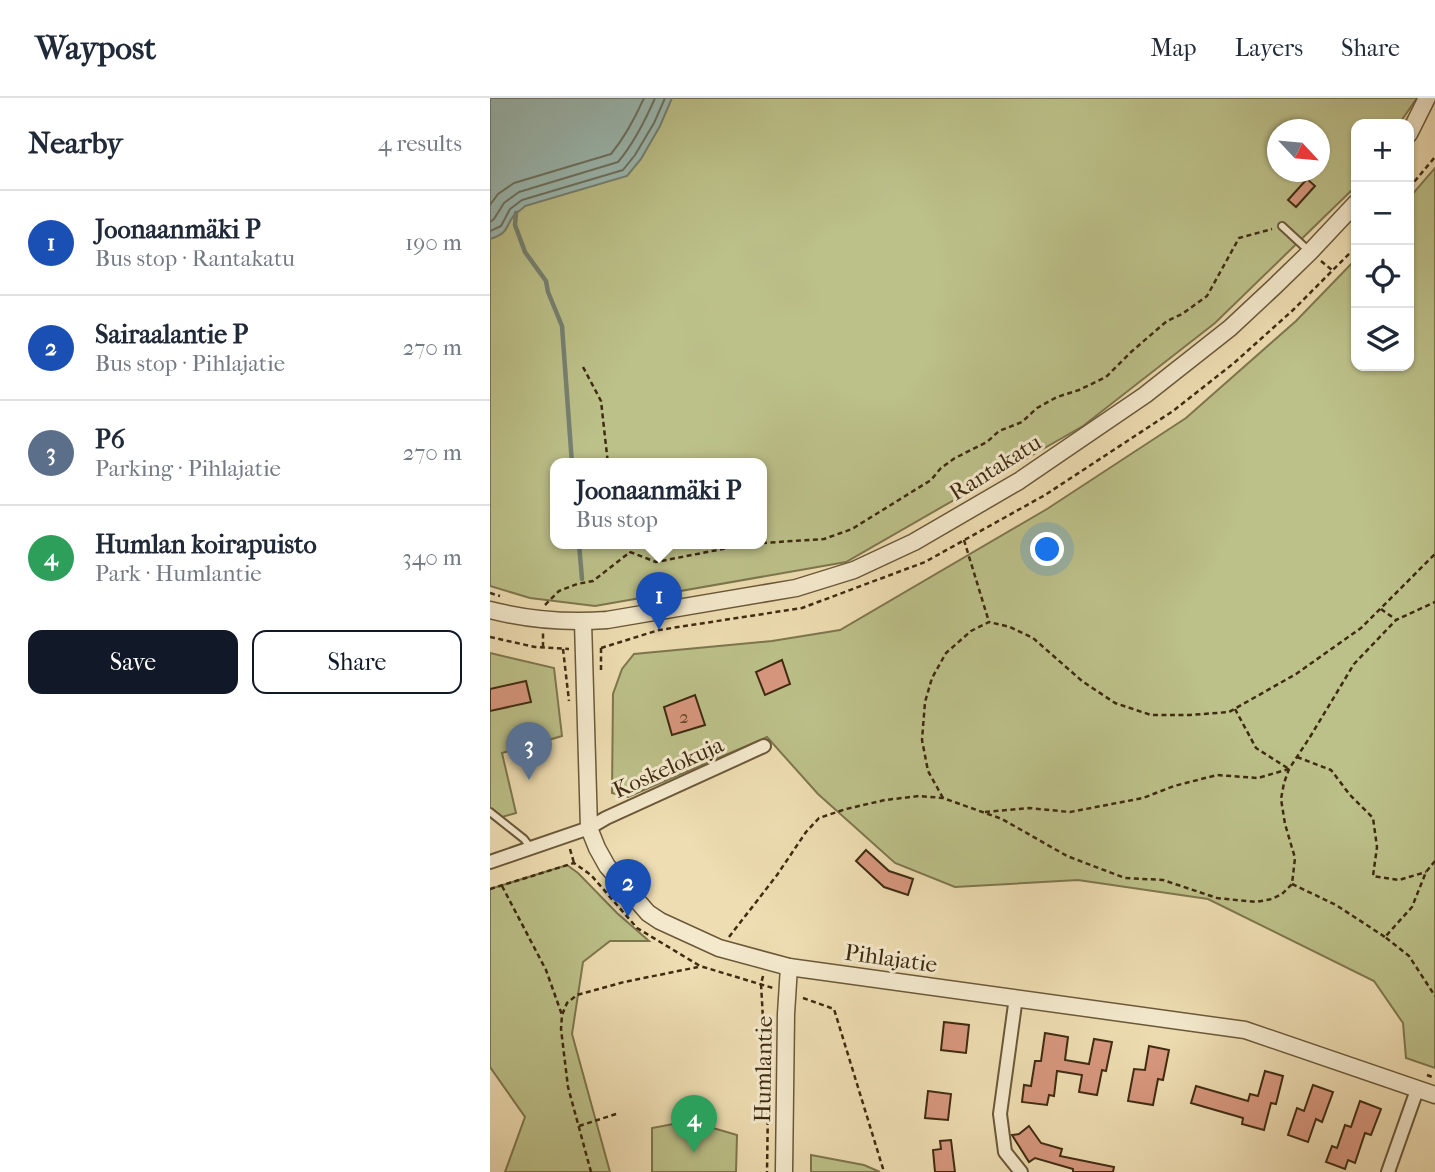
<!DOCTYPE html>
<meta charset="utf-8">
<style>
body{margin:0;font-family:"IM FELL French Canon",serif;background:#f6f6f7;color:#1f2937}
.controls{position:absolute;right:21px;top:21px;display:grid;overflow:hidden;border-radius:14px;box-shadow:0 2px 5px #0004}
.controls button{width:63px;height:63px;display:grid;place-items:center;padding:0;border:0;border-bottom:2px solid #e0e1e3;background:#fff;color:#1f2937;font:35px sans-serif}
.compass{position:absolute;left:777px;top:21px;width:63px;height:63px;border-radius:50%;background:#fff;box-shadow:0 2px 5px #0004;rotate:116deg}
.you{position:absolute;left:558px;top:452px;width:24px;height:24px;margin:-18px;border:5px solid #fff;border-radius:50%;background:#1a73e8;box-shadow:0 0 0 10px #1a73e833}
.badge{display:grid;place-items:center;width:46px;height:46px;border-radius:50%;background:#111827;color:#fff;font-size:23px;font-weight:700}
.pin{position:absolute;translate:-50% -58px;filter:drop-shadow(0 2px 4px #0008)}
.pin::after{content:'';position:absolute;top:37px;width:24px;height:21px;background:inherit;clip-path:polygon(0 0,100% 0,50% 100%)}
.popup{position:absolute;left:60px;top:360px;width:217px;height:91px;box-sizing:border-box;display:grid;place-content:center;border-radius:14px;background:#fff;filter:drop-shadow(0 2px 5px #0005);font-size:23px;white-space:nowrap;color:#747a83}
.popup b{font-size:26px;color:#1f2937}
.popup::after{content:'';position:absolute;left:50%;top:100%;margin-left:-14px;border:14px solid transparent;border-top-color:#fff}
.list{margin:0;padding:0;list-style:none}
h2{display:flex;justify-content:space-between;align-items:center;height:91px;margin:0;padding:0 28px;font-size:30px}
h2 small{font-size:23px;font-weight:400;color:#747a83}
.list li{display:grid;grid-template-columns:46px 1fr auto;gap:21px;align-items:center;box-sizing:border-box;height:105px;padding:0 28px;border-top:2px solid #e0e1e3}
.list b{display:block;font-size:26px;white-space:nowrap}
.list p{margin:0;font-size:23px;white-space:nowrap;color:#747a83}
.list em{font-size:23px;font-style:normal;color:#747a83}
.actions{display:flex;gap:14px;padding:21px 28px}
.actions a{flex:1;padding:16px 0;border:2px solid #111827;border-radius:14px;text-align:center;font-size:24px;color:#111827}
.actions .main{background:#111827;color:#fff}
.icon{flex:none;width:38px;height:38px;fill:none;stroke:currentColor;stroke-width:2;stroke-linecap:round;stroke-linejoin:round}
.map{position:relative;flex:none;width:945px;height:1074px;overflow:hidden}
header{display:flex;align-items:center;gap:42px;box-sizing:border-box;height:98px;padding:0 35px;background:#fff;border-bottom:2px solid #e0e1e3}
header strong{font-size:33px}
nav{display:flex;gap:38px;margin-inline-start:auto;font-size:24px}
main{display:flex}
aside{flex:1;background:#fff}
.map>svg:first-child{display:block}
.green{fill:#bcc089;stroke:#7e764d;stroke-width:2;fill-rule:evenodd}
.water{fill:#9bbab3;stroke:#768172;stroke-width:2}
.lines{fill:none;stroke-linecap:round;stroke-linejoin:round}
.shore{stroke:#6d7262;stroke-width:2}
.stream{stroke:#768172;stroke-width:4.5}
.building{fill:#d7977e;stroke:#3f2b11;stroke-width:2}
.service-casing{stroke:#6b5839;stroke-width:10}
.minor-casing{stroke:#6b5839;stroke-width:16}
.tertiary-casing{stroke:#6b5839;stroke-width:19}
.path{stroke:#3f2b11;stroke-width:2.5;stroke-dasharray:5 3.5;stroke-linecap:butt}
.service{stroke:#f4e9cd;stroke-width:6}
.minor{stroke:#f4e9cd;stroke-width:12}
.tertiary{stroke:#f4e9cd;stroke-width:16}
.labels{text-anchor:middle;stroke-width:6;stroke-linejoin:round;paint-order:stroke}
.number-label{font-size:19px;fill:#65462c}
.street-label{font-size:23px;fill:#3f2b11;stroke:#f4e9cd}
</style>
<header>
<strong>Waypost</strong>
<nav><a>Map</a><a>Layers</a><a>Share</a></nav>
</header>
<main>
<aside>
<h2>Nearby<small>4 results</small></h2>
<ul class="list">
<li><span class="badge" style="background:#1a4fb4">1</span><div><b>Joonaanmäki P</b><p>Bus stop · Rantakatu</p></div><em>190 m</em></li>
<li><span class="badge" style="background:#1a4fb4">2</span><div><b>Sairaalantie P</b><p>Bus stop · Pihlajatie</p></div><em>270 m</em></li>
<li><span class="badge" style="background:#5c6f8a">3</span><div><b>P6</b><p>Parking · Pihlajatie</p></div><em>270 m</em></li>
<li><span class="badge" style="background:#2e9e5b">4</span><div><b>Humlan koirapuisto</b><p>Park · Humlantie</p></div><em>340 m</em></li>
</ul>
<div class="actions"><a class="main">Save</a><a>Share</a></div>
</aside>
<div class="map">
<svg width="945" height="1074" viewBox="0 0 945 1074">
<rect width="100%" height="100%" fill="#eeddb2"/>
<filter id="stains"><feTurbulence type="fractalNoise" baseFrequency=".00286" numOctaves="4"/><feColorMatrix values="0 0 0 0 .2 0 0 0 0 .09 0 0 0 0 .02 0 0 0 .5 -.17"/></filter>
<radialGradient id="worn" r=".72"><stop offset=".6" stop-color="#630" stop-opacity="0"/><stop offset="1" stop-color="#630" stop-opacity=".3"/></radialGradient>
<!-- green -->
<g class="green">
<path d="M0,0H927L909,26H866L865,89L725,225L593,328L356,464L105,508L40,500L0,488ZM788,32H830V74H788ZM66,366H272V446H66Z"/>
<polygon points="945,70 945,970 916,960 913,925 884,883 718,801 588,782 465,789 405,765 328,696 277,639 138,699 122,695 123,596 132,571 144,556 282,543 350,532 557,411 696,320 806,223 866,161 866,268 919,268 919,100"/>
<polygon points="0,555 64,570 72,638 52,644 12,655 26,715 8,720 0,714"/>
<polygon points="77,767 88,775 127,815 159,843 120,843 93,864 82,936 120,1074 15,1074 35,1019 0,969 0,791"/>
<polygon points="199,1023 247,1037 246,1074 162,1074 162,1030"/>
<polygon points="321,1057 374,1067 390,1074 321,1074"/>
</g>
<!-- water -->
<path class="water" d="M0,0H182L170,28L151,61L137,78L35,108C35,109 26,115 25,116C14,129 21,134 0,141Z"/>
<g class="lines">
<!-- shore -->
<g class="shore">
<path d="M0,107L8,96L24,85L121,56C135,39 145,20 154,0"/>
<path d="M0,124L4,121L14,105L29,94L128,64C144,45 155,23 165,0"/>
<polyline points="0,133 11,128 20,111 32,102 133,72 145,57 164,25 175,0"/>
</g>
<!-- stream -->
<g class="stream">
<polyline points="26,115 25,127 35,154 56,183 58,194 72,228 82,366"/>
<polyline points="89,446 92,481"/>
</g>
</g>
<!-- building -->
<g class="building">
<polygon points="817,81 825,88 806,109 798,102"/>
<polygon points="292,562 300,586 275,597 266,574"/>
<polygon points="36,583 41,604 0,613 0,591"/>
<polygon points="205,597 215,627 182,637 174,609"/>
<polygon points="376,752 399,773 423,781 418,797 394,789 366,763"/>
<polygon points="454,924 479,927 476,955 451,952"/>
<polygon points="555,935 578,939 575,962 599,966 604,941 622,944 616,973 612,972 607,997 589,994 592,977 567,973 564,998 559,997 557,1007 532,1004 534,987 541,988 545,963 551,963"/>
<polygon points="659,948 679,952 673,982 668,981 663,1007 638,1003 644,971 655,972"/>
<polygon points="775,973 793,978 786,1006 781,1005 774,1032 752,1026 753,1020 701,1005 706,988 758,1003 760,996 768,998"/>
<polygon points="823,987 843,994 832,1024 826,1021 818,1044 798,1037 807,1010 814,1013"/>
<polygon points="438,993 461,996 458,1022 435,1020"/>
<polygon points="870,1003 891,1011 881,1037 875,1035 865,1065 858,1062 855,1071 836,1064 842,1048 847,1050 855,1027 861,1029"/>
<polygon points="539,1028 551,1045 572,1051 570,1058 624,1069 623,1074 583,1074 583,1071 545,1060 539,1064 522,1037 529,1036"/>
<polygon points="461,1042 465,1074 445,1074 443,1052 451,1051 450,1043"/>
</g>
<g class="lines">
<defs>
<g id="service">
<polyline points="792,128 819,153"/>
<polyline points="0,714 34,741 41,750"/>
</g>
<g id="minor">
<polyline points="0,764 99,730 116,720 274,648"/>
<polyline points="526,899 510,1016 515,1054 531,1074"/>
<polyline points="898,1074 927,992"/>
</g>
<g id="tertiary">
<polyline points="919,36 937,0"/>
<path d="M0,512C39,522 76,525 117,522L306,490L364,472L424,444L529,383L655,297L740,230L785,188L820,154L866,105"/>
<polyline points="93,524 99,730 107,750 117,768 158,815 170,823 229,850 299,869 755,932 945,997"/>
<polyline points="294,1074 296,916 299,869"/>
</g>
</defs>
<!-- service casing -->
<use href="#service" class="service-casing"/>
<!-- minor casing -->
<use href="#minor" class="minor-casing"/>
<!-- tertiary casing -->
<use href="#tertiary" class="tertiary-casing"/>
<!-- path -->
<g class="path">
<polyline points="919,90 945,59"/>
<polyline points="831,163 842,172"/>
<polyline points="93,269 111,303 118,366"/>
<polyline points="474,442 499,524"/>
<polyline points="272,445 334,441 362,431 441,382 451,370 465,360 497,344 509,333 532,324 547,310 567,299 589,292 616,279 641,254 677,223 692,216 717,198 749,140 782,131"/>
<polyline points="136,446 140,454 166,464 258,446"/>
<polyline points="0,495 10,498"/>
<polyline points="55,507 69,493 87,486 103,483 140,454"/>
<polyline points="891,511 905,521"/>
<polyline points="0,539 45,549 79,551"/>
<polyline points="53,549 53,535"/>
<polyline points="111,550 111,575"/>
<polyline points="111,550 169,532 312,510 435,464 555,397 683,313 744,265 803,212 866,149"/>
<polyline points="73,551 79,603"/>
<polyline points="745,611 766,650 799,671"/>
<polyline points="807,659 841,672 860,697 883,720 887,749 883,778 909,782 936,774"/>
<polyline points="453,700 438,673 432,642 435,604 442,580 456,555 481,533 499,524 520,529 543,540 592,583 625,605 661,617 700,617 739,614 806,576 871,530 945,456"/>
<polyline points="495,714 539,710 580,714 653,700 684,688 727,677 768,680 799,671"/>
<polyline points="80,751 84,765"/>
<polyline points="945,763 936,774 922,809 895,839 919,858 945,898"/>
<polyline points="802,786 846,807 895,839"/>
<polyline points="12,788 56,872 72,917"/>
<polyline points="0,791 84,765 101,777 147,830 210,868 283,890"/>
<polyline points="239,839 287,777 316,734 329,720 356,711 395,702 429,698 453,700 512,721 577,758 635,780 673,782 727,800 766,804 782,801 792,796 802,786 805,760 795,726 791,701 794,685 799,671 820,639 864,566 906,522 945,504"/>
<polyline points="273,878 271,886 278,1007 277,1074"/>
<polyline points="313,900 344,911 394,1074"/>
<polyline points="937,977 945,980"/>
<polyline points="89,1028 129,1015"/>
<polyline points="101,1074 78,989 71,931 72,917 77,905 87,897 134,884 208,869"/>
</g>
<!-- service -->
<use href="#service" class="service"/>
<!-- minor -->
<use href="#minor" class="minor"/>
<!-- tertiary -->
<use href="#tertiary" class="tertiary"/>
</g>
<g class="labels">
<!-- number labels -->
<g class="number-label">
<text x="194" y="625">2</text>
</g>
<!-- street labels -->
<g class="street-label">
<text transform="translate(505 369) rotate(-32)" y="8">Rantakatu</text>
<text transform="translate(178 669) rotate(-24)" y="8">Koskelokuja</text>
<text transform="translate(401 860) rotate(8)" y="8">Pihlajatie</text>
<text transform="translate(273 971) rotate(-89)" y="8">Humlantie</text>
</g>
</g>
<rect width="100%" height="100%" filter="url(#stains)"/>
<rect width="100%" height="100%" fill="url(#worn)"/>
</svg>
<div class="controls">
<button>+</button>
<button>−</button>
<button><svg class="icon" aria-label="locate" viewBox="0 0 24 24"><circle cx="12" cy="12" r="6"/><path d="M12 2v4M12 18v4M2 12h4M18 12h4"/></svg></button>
<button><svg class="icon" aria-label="layers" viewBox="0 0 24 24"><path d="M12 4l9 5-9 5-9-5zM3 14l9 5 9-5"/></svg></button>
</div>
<svg class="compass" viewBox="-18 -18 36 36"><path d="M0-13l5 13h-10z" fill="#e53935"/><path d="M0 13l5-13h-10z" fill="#747a83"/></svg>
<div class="you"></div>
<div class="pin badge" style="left:169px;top:532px;background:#1a4fb4">1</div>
<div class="popup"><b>Joonaanmäki P</b>Bus stop</div>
<div class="pin badge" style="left:138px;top:819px;background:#1a4fb4">2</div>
<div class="pin badge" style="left:39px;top:682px;background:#5c6f8a">3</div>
<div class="pin badge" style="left:204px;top:1055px;background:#2e9e5b">4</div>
</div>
</main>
